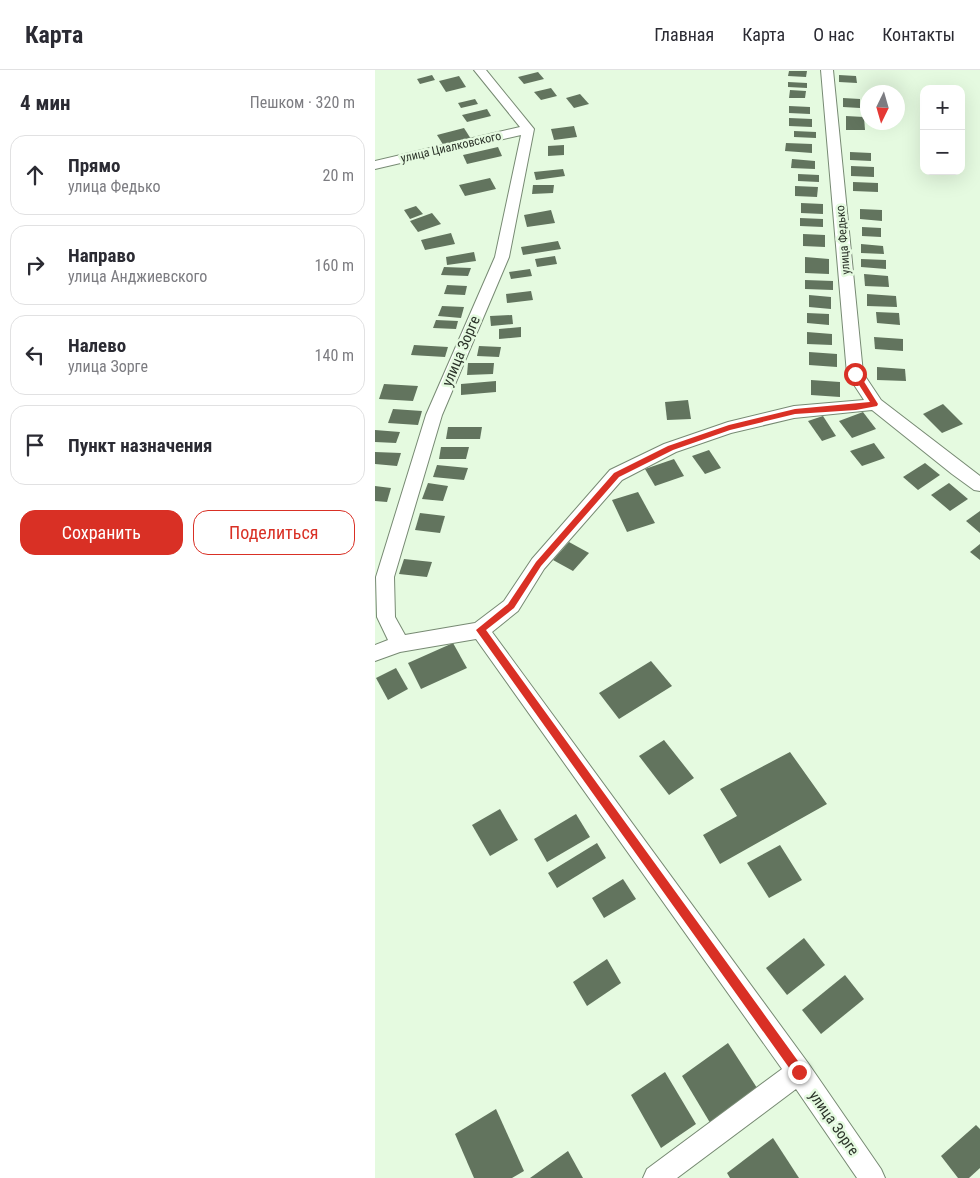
<!DOCTYPE html>
<html lang="ru">
<meta charset="utf-8">
<style>
body{margin:0;font-family:"Roboto Condensed",sans-serif;background:#f7f7f7;color:#2b2b33}
.controls{position:absolute;right:15px;top:15px;display:grid;overflow:hidden;border-radius:10px;box-shadow:0 5px 20px #0002}
.controls button{width:45px;height:45px;display:grid;place-items:center;padding:0;border:0;border-bottom:1px solid #e1e1e2;background:#fff;color:#2b2b33;font:25px sans-serif}
.compass{position:absolute;left:485px;top:15px;width:45px;height:45px;border-radius:50%;background:#fff;box-shadow:0 5px 20px #0002;rotate:185deg}
.stop{position:absolute;width:15px;height:15px;margin:-11px;border:4px solid #d93025;border-radius:50%;background:#fff}
.stop.end{background:#d93025;border-color:#fff;box-shadow:0 1px 5px #0008}
.list{margin:0;padding:0;list-style:none}
h2{display:flex;justify-content:space-between;align-items:center;height:65px;margin:0;padding:0 20px;font-size:21px}
h2 small{font-size:16px;font-weight:400;color:#7c7c81}
.list li{display:grid;grid-template-columns:32px 1fr auto;gap:15px;align-items:center;box-sizing:border-box;height:80px;margin:0 10px 10px;padding:0 10px;border:1px solid #e1e1e2;border-radius:15px}
.list b{display:block;font-size:19px;white-space:nowrap}
.list p{margin:0;font-size:16px;white-space:nowrap;color:#7c7c81}
.list em{font-size:16px;font-style:normal;color:#7c7c81}
.actions{display:flex;gap:10px;padding:15px 20px}
.actions a{flex:1;padding:11px 0;border:1px solid #d93025;border-radius:15px;text-align:center;font-size:18px;color:#d93025}
.actions .main{background:#d93025;color:#fff}
.icon{flex:none;width:28px;height:28px;fill:none;stroke:currentColor;stroke-width:2;stroke-linecap:round;stroke-linejoin:round}
.map{position:relative;flex:none;width:605px;height:1108px;overflow:hidden}
header{display:flex;align-items:center;gap:30px;box-sizing:border-box;height:70px;padding:0 25px;background:#fff;border-bottom:1px solid #e1e1e2}
header strong{font-size:24px}
nav{display:flex;gap:28px;margin-inline-start:auto;font-size:18px}
main{display:flex}
aside{flex:1;background:#fff}
.map>svg:first-child{display:block}
.building{fill:#62745e}
.lines{fill:none;stroke-linecap:round;stroke-linejoin:round}
.minor-casing{stroke:#778a73;stroke-width:2}
.minor{fill:#fff;fill-rule:evenodd}
.route{fill:#d93025}
.labels{text-anchor:middle;stroke-width:5;stroke-linejoin:round;paint-order:stroke}
.far-street-label{font-size:12px;fill:#2b3329;stroke:#e5fae0}
.street-label{font-size:15px;fill:#2b3329;stroke:#e5fae0}
</style>
<header>
<strong>Карта</strong>
<nav><a>Главная</a><a>Карта</a><a>О нас</a><a>Контакты</a></nav>
</header>
<main>
<aside>
<h2>4 мин<small>Пешком · 320 m</small></h2>
<ul class="list">
<li><svg class="icon" aria-label="ahead" viewBox="0 0 24 24"><path d="M12 20V5M6 11l6-6 6 6"/></svg><div><b>Прямо</b><p>улица Федько</p></div><em>20 m</em></li>
<li><svg class="icon" aria-label="right" viewBox="0 0 24 24"><path d="M7 20v-9h11M14 6l5 5-5 5"/></svg><div><b>Направо</b><p>улица Анджиевского</p></div><em>160 m</em></li>
<li><svg class="icon" aria-label="left" viewBox="0 0 24 24"><path d="M17 20v-9H6M10 6l-5 5 5 5"/></svg><div><b>Налево</b><p>улица Зорге</p></div><em>140 m</em></li>
<li><svg class="icon" aria-label="arrive" viewBox="0 0 24 24"><path d="M6 21V4h12l-3 4 3 4H6"/></svg><div><b>Пункт назначения</b></div></li>
</ul>
<div class="actions"><a class="main">Сохранить</a><a>Поделиться</a></div>
</aside>
<div class="map">
<svg width="605" height="1108" viewBox="0 0 605 1108">
<rect width="100%" height="100%" fill="#e5fae0"/>
<!-- building -->
<g class="building">
<polygon points="414,1 432,1 431,7 413,6"/>
<polygon points="163,2 169,9 149,14 143,7"/>
<polygon points="57,5 60,10 45,14 42,9"/>
<polygon points="464,5 481,6 482,13 464,12"/>
<polygon points="84,6 91,17 71,22 64,11"/>
<polygon points="413,12 432,13 432,18 413,17"/>
<polygon points="176,18 182,26 166,30 159,22"/>
<polygon points="415,20 431,21 430,28 414,28"/>
<polygon points="205,24 214,34 199,38 191,28"/>
<polygon points="468,28 485,29 485,38 468,37"/>
<polygon points="100,29 103,34 86,38 83,33"/>
<polygon points="414,36 435,37 435,44 414,43"/>
<polygon points="112,39 116,46 92,52 87,45"/>
<polygon points="471,46 489,47 490,60 471,60"/>
<polygon points="414,48 437,49 437,57 414,56"/>
<polygon points="199,56 202,67 179,70 176,59"/>
<polygon points="89,58 96,69 69,76 62,65"/>
<polygon points="419,61 441,62 441,68 419,67"/>
<polygon points="411,73 437,74 437,83 410,81"/>
<polygon points="189,75 189,85 173,86 173,76"/>
<polygon points="123,77 127,86 92,94 88,85"/>
<polygon points="475,82 496,83 496,91 475,90"/>
<polygon points="417,89 440,91 440,99 416,98"/>
<polygon points="476,96 499,97 499,107 476,106"/>
<polygon points="188,99 190,106 161,110 159,102"/>
<polygon points="423,104 444,105 444,112 423,111"/>
<polygon points="115,108 121,119 90,126 84,115"/>
<polygon points="478,112 503,113 503,122 478,121"/>
<polygon points="158,115 179,115 178,123 157,124"/>
<polygon points="420,116 443,117 442,127 420,126"/>
<polygon points="426,133 448,134 448,144 426,143"/>
<polygon points="41,136 48,144 35,149 29,140"/>
<polygon points="485,139 507,140 507,151 485,149"/>
<polygon points="176,140 180,153 152,157 149,145"/>
<polygon points="57,143 66,154 43,162 35,151"/>
<polygon points="425,148 448,149 448,157 425,156"/>
<polygon points="487,157 506,158 506,167 487,166"/>
<polygon points="76,163 80,174 50,180 46,170"/>
<polygon points="428,164 450,165 450,177 428,176"/>
<polygon points="183,171 186,179 148,185 146,177"/>
<polygon points="486,174 508,176 509,184 486,183"/>
<polygon points="99,182 101,191 72,195 71,187"/>
<polygon points="180,186 182,194 162,197 160,189"/>
<polygon points="430,187 454,189 454,204 430,203"/>
<polygon points="486,189 511,190 511,199 486,197"/>
<polygon points="69,197 96,198 93,206 66,205"/>
<polygon points="155,199 157,206 136,209 134,202"/>
<polygon points="489,204 513,206 514,217 490,216"/>
<polygon points="430,210 458,211 458,220 430,219"/>
<polygon points="72,215 92,216 90,225 69,224"/>
<polygon points="156,221 158,230 132,233 131,224"/>
<polygon points="492,224 521,226 522,237 492,236"/>
<polygon points="434,225 456,227 456,239 434,237"/>
<polygon points="67,236 89,237 86,248 63,246"/>
<polygon points="501,242 524,243 525,255 502,253"/>
<polygon points="432,243 454,244 454,255 432,253"/>
<polygon points="137,245 138,254 116,256 115,246"/>
<polygon points="61,250 83,251 81,259 58,258"/>
<polygon points="146,257 146,267 124,269 124,259"/>
<polygon points="432,262 457,264 457,275 432,274"/>
<polygon points="499,267 528,269 528,281 500,279"/>
<polygon points="39,275 73,277 70,287 36,285"/>
<polygon points="104,276 126,277 124,287 102,286"/>
<polygon points="434,282 462,284 462,297 434,295"/>
<polygon points="93,293 119,293 118,304 92,305"/>
<polygon points="502,297 530,299 531,311 502,310"/>
<polygon points="436,310 465,312 465,327 436,325"/>
<polygon points="121,311 121,322 86,325 86,314"/>
<polygon points="9,314 43,316 38,331 4,329"/>
<polygon points="313,330 316,349 292,350 290,332"/>
<polygon points="568,334 588,354 567,363 548,344"/>
<polygon points="18,339 47,341 43,355 13,353"/>
<polygon points="488,342 501,359 477,368 464,351"/>
<polygon points="448,346 461,366 447,371 433,351"/>
<polygon points="73,357 107,357 105,369 71,369"/>
<polygon points="0,360 25,362 21,373 0,372"/>
<polygon points="499,373 510,388 487,396 475,381"/>
<polygon points="66,377 94,377 91,389 64,389"/>
<polygon points="334,380 346,398 330,404 317,386"/>
<polygon points="0,382 26,383 22,396 0,394"/>
<polygon points="299,389 309,406 280,416 270,399"/>
<polygon points="550,393 565,405 543,420 528,407"/>
<polygon points="62,395 93,398 89,410 58,407"/>
<polygon points="53,413 73,416 68,431 47,429"/>
<polygon points="574,413 593,429 575,441 556,425"/>
<polygon points="0,416 16,418 12,432 0,431"/>
<polygon points="263,422 280,453 252,462 237,430"/>
<polygon points="605,441 605,463 591,451"/>
<polygon points="45,443 70,446 65,463 40,460"/>
<polygon points="194,472 214,483 198,501 178,490"/>
<polygon points="605,474 605,490 595,482"/>
<polygon points="29,489 57,492 52,507 24,504"/>
<polygon points="78,573 92,598 46,619 33,593"/>
<polygon points="276,591 297,616 244,649 224,623"/>
<polygon points="21,598 33,619 13,630 1,608"/>
<polygon points="289,670 319,708 294,725 264,686"/>
<polygon points="415,682 452,734 345,794 328,765 362,746 345,719"/>
<polygon points="125,739 143,770 115,786 97,755"/>
<polygon points="201,744 215,767 172,792 159,769"/>
<polygon points="222,773 231,788 182,818 173,803"/>
<polygon points="405,775 427,810 394,828 372,793"/>
<polygon points="248,809 261,829 229,848 217,828"/>
<polygon points="429,868 450,895 412,925 391,898"/>
<polygon points="232,889 246,913 212,936 198,912"/>
<polygon points="470,905 489,929 446,964 427,940"/>
<polygon points="353,973 384,1021 337,1056 307,1006"/>
<polygon points="290,1002 321,1054 286,1078 256,1025"/>
<polygon points="121,1039 149,1101 137,1108 99,1108 80,1064"/>
<polygon points="601,1055 605,1059 605,1098 594,1108 583,1108 566,1086"/>
<polygon points="398,1068 424,1108 355,1108 352,1103"/>
<polygon points="193,1081 208,1108 155,1108"/>
</g>
<g class="lines">
<defs>
<polygon id="minor" points="99,0 111,0 159,59 134,187 67,345 19,507 20,547 30,565 100,553 129,531 157,489 235,400 289,374 353,352 419,336 489,330 472,304 446,0 458,0 488,303 506,330 605,406 605,421 599,420 577,404 497,340 419,348 356,363 301,382 247,410 169,499 143,541 117,562 433,993 506,1099 510,1108 482,1108 421,1019 302,1108 268,1108 272,1099 407,999 101,569 25,582 0,591 0,575 13,570 2,547 1,507 51,345 120,187 146,65 0,99 0,91 145,57"/>
</defs>
<!-- minor casing -->
<use href="#minor" class="minor-casing"/>
<!-- minor -->
<use href="#minor" class="minor"/>
</g>
<!-- route -->
<polygon class="route" points="478,302 483,302 503,334 502,336 481,340 420,344 355,360 298,380 244,407 166,496 139,538 111,560 428,998 429,1002 428,1006 424,1007 420,1006 101,560 133,534 161,492 239,403 293,376 354,355 420,339 495,332 477,304"/>
<g class="labels">
<!-- far-street labels -->
<g class="far-street-label">
<text transform="translate(76 77) rotate(-13)" y="4">улица Циалковского</text>
<text transform="translate(468 170) rotate(-95)" y="4">улица Федько</text>
</g>
<!-- street labels -->
<g class="street-label">
<text transform="translate(86 281) rotate(-67)" y="5">улица Зорге</text>
<text transform="translate(459 1053) rotate(55)" y="5">улица Зорге</text>
</g>
</g>
</svg>
<div class="controls">
<button>+</button>
<button>−</button>
</div>
<svg class="compass" viewBox="-18 -18 36 36"><path d="M0-13l5 13h-10z" fill="#e53935"/><path d="M0 13l5-13h-10z" fill="#7c7c81"/></svg>
<div class="stop" style="left:480px;top:304px"></div>
<div class="stop end" style="left:424px;top:1002px"></div>
</div>
</main>
